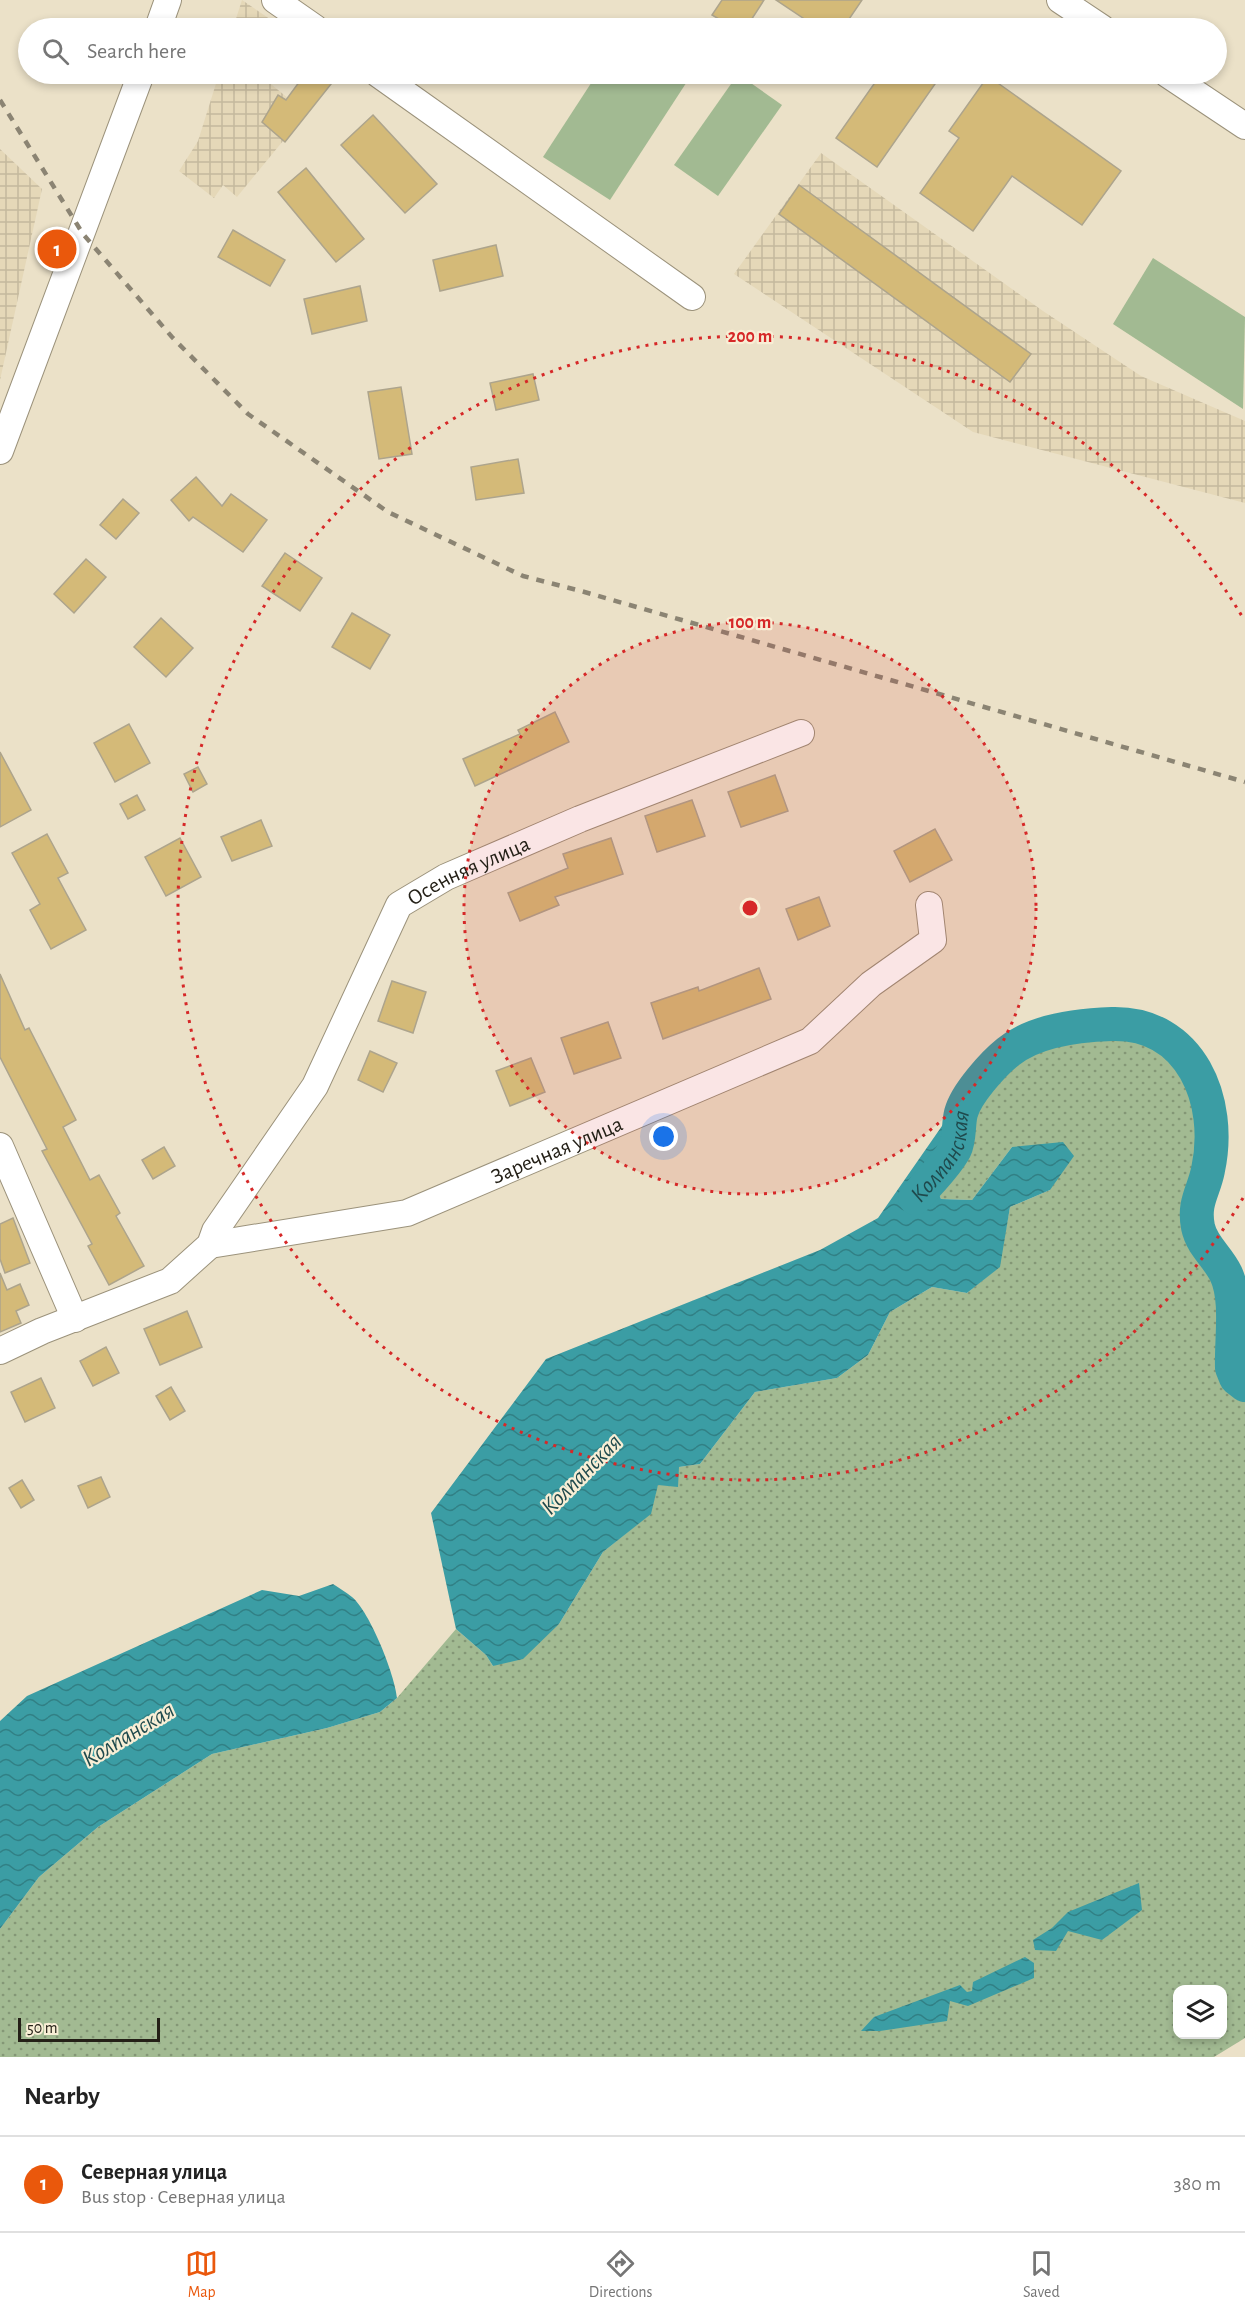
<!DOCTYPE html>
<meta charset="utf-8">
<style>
body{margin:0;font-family:"Alegreya Sans",sans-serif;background:#f2f2f2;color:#222}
.controls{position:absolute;right:18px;bottom:18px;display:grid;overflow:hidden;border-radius:12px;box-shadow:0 3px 9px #0003}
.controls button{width:54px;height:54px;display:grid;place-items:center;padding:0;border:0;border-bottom:2px solid #e0e0e0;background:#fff;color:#222;font:30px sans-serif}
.scale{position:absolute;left:18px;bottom:15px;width:142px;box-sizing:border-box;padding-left:6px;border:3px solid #242017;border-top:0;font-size:16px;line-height:21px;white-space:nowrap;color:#242017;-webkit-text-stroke:4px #f8eed5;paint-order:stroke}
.you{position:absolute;left:664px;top:1137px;width:21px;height:21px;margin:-15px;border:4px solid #fff;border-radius:50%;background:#1a73e8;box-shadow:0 0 0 9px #1a73e833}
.badge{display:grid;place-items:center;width:39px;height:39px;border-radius:50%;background:#ea580c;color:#fff;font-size:20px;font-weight:700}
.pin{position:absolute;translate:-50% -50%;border:3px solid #fff;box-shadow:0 2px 6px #0006}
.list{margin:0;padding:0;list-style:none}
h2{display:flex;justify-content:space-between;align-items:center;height:78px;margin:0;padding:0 24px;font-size:26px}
h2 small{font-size:20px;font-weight:400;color:#767676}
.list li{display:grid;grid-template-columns:39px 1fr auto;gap:18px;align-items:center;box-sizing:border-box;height:96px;padding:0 24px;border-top:2px solid #e0e0e0}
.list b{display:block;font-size:22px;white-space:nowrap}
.list p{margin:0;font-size:20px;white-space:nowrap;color:#767676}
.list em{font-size:20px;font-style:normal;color:#767676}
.icon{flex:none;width:33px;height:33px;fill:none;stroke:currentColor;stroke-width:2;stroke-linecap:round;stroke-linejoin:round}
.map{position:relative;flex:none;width:1245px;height:2057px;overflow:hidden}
.search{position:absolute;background:#fff;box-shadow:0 3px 9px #0003;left:18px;right:18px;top:18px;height:66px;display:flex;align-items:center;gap:15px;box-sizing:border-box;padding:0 21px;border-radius:33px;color:#767676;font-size:22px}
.sheet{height:174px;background:#fff}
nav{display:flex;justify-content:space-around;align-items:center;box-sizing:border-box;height:84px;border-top:2px solid #e0e0e0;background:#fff;font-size:16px;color:#767676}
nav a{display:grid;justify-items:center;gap:3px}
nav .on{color:#ea580c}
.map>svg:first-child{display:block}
.industrial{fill:url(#industrial-grid)}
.grass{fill:url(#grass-dots);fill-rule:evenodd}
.pitch{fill:#a2ba92}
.water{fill:url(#water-waves)}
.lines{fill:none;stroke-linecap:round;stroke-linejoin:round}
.river{stroke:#3b9da4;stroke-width:34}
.building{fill:#d4ba78;stroke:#ada48c;stroke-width:1.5}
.minor-casing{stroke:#9b927b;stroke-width:28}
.minor{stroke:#fff;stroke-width:26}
.rail{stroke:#8b8473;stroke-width:4.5;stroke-dasharray:8 8;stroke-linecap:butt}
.ring{fill:none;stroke:#d62828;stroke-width:3;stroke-dasharray:3 6}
.labels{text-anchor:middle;stroke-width:4.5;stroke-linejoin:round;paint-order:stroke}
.street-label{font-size:22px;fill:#242017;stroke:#f8eed5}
.water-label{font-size:24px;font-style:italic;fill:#1f4a4d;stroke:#f8eed5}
.centre{fill:#d62828;stroke:#f8eed5;stroke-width:3}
.ring-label{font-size:18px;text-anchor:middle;font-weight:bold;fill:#d62828;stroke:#f8eed5;stroke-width:4.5;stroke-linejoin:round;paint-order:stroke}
</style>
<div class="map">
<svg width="1245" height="2057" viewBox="0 0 1245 2057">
<defs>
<pattern id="industrial-grid" width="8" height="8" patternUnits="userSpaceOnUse" patternTransform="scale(1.5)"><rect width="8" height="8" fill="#e5d8b8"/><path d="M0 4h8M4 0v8" fill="none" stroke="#c4b99d"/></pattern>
<pattern id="grass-dots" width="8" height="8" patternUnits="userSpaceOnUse" patternTransform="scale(1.5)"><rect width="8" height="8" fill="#a2ba92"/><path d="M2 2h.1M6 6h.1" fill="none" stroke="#849776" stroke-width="1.8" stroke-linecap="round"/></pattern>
<pattern id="water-waves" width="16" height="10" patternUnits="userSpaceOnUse" patternTransform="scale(1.5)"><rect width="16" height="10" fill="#3b9da4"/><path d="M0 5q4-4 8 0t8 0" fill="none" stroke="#318085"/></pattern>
</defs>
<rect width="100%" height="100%" fill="#ebe1c8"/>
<!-- industrial -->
<g class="industrial">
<polygon points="242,0 283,28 233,28"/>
<polygon points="219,74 270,74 266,80 306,113 237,197 223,185 214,198 179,171 198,141"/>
<polygon points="0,149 42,189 0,380"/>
<polygon points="821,153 1043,311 1141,376 1245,421 1245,503 973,432 734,274"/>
</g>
<!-- grass -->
<path class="grass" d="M1133,1024C1201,1045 1220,1102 1208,1169C1207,1177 1202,1183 1200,1190C1197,1200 1196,1216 1198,1226C1201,1247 1220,1259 1227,1277C1237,1304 1232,1340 1232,1368L1236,1378L1245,1385V2038L1214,2057H0V1929L39,1877L98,1827L212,1754L327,1728L380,1712L397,1698L456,1629L486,1655L493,1666L559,1624L603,1552L650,1514L658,1484L679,1467L700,1464L755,1392L837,1378L868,1355L890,1312L932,1287L967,1293L999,1267L1010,1207L1050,1190L1012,1147L972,1200L941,1199L936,1187C944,1162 951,1137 961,1113C964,1104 970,1097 975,1089C1013,1029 1068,1026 1133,1024ZM1178,1990H1222V2034H1178Z"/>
<!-- pitch -->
<g class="pitch">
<polygon points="597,74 692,74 610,200 543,157"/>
<polygon points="738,74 782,105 718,196 674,165"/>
<polygon points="1153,258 1245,317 1243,409 1113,324"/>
</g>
<!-- water -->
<g class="water">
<polygon points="961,1110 936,1187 941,1199 972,1200 1012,1147 1063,1142 1074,1156 1050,1190 1010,1207 1000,1267 967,1293 932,1287 890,1312 868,1355 837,1378 755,1392 700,1464 679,1467 678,1487 658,1485 651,1514 603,1552 559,1624 523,1659 493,1666 486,1655 456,1629 431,1513 546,1359 820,1250 878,1218 951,1113"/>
<path d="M333,1584C339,1588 346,1592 352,1597C370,1612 395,1675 397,1698L380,1712L327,1728L212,1754L98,1827L39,1877L0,1929V1721L27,1696L262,1590L299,1596Z"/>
<polygon points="1139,1883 1142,1910 1102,1940 1068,1931 1056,1951 1035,1950 1033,1940 1052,1928 1068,1912"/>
<polygon points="1025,1957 1034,1963 1034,1978 968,2006 950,2001 947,2021 880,2031 861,2031 874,2017 960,1985 967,1992 972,1991 973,1982"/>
</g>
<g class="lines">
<!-- river -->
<path class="river" id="s1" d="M915,1198C928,1183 946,1166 955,1149C960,1139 958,1124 961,1113C966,1094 993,1064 1008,1052C1035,1030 1078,1025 1112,1024C1191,1022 1223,1101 1208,1170C1204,1191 1193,1202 1198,1227C1202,1246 1218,1257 1226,1274C1238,1300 1231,1339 1232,1368L1236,1378L1245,1385"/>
</g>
<!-- building -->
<g class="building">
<polygon points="722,0 764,0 746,28 734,28 712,15"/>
<polygon points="776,0 862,0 843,28 818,28"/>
<polygon points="305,74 339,74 285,142 262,122 278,95 286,100"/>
<polygon points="881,74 942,74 877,167 836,138"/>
<polygon points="988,76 1121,171 1082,225 1012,176 973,231 920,193 959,138 949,131"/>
<polygon points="373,115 437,184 405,213 341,145"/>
<polygon points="306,168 364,239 336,262 278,192"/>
<polygon points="799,185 1031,354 1010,382 779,214"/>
<polygon points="233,230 285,260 270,286 218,257"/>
<polygon points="496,245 503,276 440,291 433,260"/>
<polygon points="360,286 367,321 312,334 304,299"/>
<polygon points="533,374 539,400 496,410 490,383"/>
<polygon points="401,387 412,454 379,459 368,392"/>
<polygon points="518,459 524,493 476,500 471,467"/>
<polygon points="196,477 222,506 231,494 267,520 243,552 193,517 189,521 171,500"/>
<polygon points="123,499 139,513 116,539 100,525"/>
<polygon points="285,553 322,578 300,611 262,586"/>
<polygon points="86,559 106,577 74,613 54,594"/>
<polygon points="352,613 390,635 370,669 332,647"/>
<polygon points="161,618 193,648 166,677 134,647"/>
<polygon points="555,712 569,742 475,786 463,759 520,734 518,730"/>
<polygon points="129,724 150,763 115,782 94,743"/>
<polygon points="0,752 31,810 0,827"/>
<polygon points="198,767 207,784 193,792 184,774"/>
<polygon points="775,775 788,811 741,827 728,792"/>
<polygon points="137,795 145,810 128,819 120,804"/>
<polygon points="692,800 705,836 657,852 645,816"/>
<polygon points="261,820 272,846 232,861 221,837"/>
<polygon points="935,829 952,860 910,882 894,851"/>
<polygon points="47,834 68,873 58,878 86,930 51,949 30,910 40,904 12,853"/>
<polygon points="180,838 201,877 166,896 145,857"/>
<polygon points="611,838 623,874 555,897 559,905 520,921 508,893 568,868 563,854"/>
<polygon points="819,897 830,926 798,940 786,909"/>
<polygon points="759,968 771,999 663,1039 651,1003 698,987 699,991"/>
<polygon points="0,974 25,1030 29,1028 76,1120 63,1127 90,1180 99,1175 120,1213 116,1216 144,1266 109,1285 88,1246 92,1244 42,1151 47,1149 0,1057"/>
<polygon points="392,981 426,992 413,1033 378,1021"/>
<polygon points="608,1022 621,1058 574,1074 561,1038"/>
<polygon points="370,1051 397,1063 383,1092 358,1080"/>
<polygon points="531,1058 545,1092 510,1106 496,1071"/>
<polygon points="164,1147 175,1166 153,1179 142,1160"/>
<polygon points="13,1218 30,1263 5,1273 0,1259 0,1224"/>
<polygon points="0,1273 7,1290 20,1284 29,1305 16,1311 21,1323 0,1332"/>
<polygon points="187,1311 202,1347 160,1365 144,1329"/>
<polygon points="106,1347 119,1373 93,1386 80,1361"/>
<polygon points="41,1378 55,1408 25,1422 11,1392"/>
<polygon points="171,1387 185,1411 170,1420 156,1396"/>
<polygon points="101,1477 110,1497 88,1508 78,1486"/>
<polygon points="22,1480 34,1500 21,1508 9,1488"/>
</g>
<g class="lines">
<defs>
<g id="minor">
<polyline points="275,0 315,28"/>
<polyline points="1060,0 1102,28"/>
<polyline points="158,28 168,0"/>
<polyline points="378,74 692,297"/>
<polyline points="1167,74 1245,126"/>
<polyline points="0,451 141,74"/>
<polyline points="0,1146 75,1319"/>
<path id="s2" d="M210,1245L407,1213L810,1041L871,984L933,940L929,905"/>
<path id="s3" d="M0,1351L42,1331L170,1281L210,1245L215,1231L315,1086L399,905L446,877L580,819L801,733"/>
</g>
</defs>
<!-- minor casing -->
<use href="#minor" class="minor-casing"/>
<!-- minor -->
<use href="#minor" class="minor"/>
<!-- rail -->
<polyline class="rail" points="0,100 83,234 172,337 248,414 388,512 523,576 581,591 1245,782"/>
</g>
<!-- distance rings -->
<circle cx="750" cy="908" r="286" fill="#d62828" fill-opacity=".12"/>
<g class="ring">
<circle cx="750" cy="908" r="286"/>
<path d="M1243 1198A572 572 0 1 1 1243 618"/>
</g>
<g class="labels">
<!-- street labels -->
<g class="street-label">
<text dy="8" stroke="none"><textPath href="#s3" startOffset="706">Осенняя улица</textPath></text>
<text dy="8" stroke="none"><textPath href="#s2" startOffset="362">Заречная улица</textPath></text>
</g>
<!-- water labels -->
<g class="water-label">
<text dy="8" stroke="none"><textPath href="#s1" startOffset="51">Колпанская</textPath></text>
<text transform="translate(581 1474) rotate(-45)" y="8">Колпанская</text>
<text transform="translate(128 1734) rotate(-31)" y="8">Колпанская</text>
</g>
</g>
<circle cx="750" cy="908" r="9" class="centre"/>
<g class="ring-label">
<text x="750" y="342">200 m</text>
<text x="750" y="628">100 m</text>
</g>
</svg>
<div class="controls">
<button><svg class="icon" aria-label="layers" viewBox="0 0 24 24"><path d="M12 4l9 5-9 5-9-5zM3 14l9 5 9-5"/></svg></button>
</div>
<div class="scale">50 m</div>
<div class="you"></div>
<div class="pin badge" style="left:57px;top:249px">1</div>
<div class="search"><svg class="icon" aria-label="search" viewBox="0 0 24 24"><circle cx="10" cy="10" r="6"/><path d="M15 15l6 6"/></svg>Search here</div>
</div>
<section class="sheet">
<h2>Nearby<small></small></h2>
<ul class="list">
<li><span class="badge">1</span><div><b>Северная улица</b><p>Bus stop · Северная улица</p></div><em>380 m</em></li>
</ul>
</section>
<nav>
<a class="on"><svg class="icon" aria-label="map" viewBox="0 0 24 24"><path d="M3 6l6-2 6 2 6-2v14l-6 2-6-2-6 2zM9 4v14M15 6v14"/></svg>Map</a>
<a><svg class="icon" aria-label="directions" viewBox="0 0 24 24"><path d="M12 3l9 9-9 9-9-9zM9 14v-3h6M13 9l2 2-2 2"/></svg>Directions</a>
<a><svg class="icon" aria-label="saved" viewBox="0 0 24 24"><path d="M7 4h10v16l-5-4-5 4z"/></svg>Saved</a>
</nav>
